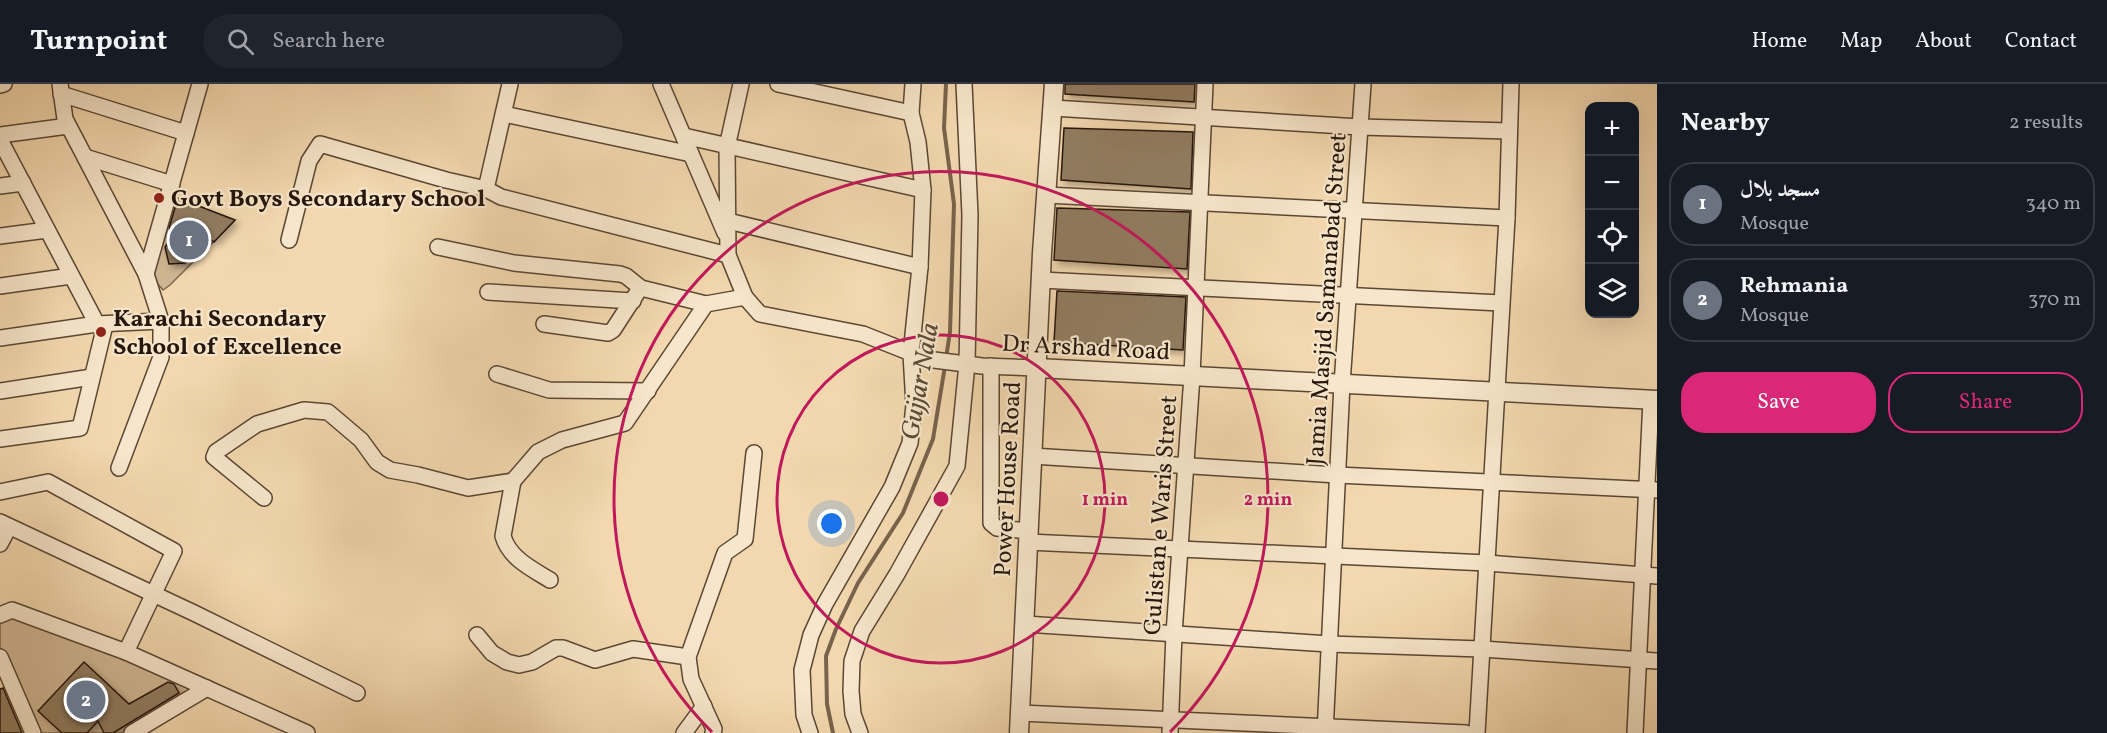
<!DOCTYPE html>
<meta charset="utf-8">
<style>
body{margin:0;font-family:Vollkorn,Amiri,serif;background:#20242c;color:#f1f3f6}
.controls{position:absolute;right:18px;top:18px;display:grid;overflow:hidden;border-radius:12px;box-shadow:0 6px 24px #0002}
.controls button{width:54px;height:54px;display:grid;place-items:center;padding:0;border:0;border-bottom:2px solid #363941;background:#171b24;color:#f1f3f6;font:30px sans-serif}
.you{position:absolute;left:832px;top:440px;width:21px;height:21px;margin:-15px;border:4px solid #fff;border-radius:50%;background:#1a73e8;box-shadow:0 0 0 9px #1a73e833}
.badge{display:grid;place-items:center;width:39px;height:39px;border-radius:50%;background:#db2777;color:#fff;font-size:20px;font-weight:700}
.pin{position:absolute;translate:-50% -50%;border:3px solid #fff;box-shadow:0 2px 6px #0006}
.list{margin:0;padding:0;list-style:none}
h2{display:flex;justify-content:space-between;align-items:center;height:78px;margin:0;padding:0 24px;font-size:26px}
h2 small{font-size:20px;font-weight:400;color:#9ea1a6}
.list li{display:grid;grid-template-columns:39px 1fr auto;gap:18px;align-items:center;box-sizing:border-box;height:84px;margin:0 12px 12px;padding:0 12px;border:2px solid #363941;border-radius:24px}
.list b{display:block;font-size:22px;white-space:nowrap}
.list p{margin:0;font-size:20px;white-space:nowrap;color:#9ea1a6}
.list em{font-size:20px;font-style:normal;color:#9ea1a6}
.actions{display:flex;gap:12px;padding:18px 24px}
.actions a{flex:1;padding:14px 0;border:2px solid #db2777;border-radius:24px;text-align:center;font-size:21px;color:#db2777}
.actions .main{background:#db2777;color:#fff}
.icon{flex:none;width:33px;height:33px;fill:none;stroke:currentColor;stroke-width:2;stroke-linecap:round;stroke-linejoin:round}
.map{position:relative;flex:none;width:1657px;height:649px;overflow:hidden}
header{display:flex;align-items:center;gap:36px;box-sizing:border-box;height:84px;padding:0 30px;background:#171b24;border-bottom:2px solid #363941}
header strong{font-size:28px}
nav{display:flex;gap:33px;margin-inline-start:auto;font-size:21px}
.search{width:420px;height:54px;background:#20242c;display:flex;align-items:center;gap:15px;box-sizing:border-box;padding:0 21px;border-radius:33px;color:#9ea1a6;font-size:22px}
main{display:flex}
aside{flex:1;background:#171b24}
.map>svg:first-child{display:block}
.green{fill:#d0b793;stroke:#7c674f;stroke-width:1.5}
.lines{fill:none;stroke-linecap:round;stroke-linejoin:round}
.stream{stroke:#78634c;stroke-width:4}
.building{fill:#917b60;stroke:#27170b;stroke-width:1.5;filter:url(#shadow)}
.minor-casing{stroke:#5a4734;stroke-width:18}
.tertiary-casing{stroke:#5a4734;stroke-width:21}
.minor{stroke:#f7e6cb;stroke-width:15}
.tertiary{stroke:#f7e6cb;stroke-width:18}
.ring{fill:none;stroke:#c2185b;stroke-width:3}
.poi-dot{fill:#8f2418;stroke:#f7e6cb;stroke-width:2}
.labels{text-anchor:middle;stroke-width:4.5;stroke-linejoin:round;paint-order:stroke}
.poi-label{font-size:24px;font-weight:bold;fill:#27170b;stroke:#f7e6cb;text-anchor:start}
.street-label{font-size:24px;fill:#27170b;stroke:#f7e6cb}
.water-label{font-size:26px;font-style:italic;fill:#5d4a36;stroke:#f7e6cb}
.centre{fill:#c2185b;stroke:#f7e6cb;stroke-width:3}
.ring-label{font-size:18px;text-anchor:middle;font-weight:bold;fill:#c2185b;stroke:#f7e6cb;stroke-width:4.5;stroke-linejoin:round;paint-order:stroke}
</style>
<header>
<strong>Turnpoint</strong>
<div class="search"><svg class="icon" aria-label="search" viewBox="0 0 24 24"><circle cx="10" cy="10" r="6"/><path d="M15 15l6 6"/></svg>Search here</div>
<nav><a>Home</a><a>Map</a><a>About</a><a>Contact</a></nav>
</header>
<main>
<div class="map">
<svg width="1657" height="649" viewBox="0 0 1657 649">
<defs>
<filter id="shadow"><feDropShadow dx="4" dy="4" stdDeviation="3" flood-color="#0004"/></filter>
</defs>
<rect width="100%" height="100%" fill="#f3d8af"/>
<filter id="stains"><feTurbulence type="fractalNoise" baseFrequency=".00333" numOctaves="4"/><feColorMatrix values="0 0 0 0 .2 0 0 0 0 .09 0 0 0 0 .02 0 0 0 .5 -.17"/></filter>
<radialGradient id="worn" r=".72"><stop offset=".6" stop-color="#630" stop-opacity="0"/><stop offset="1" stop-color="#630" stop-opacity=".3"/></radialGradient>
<!-- green -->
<g class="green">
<polygon points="172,112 235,136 170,201 163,206 157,199 152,186"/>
<polygon points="12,526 207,604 132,649 33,649 0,573 0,531"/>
</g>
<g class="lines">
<!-- stream -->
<g class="stream">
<polyline points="946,0 944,44 954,120 950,248 946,274"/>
<polyline points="833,649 827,620 826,572 836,545 858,499 903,429 933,355 945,282"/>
</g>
</g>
<!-- building -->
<g class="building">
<polygon points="1065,0 1195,0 1194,18 1065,10"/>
<polygon points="1064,44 1193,48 1191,105 1061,96"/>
<polygon points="178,114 235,136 214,158 210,155 185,179 169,180 165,163 176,149 169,144"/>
<polygon points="1057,124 1190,128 1187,185 1054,176"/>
<polygon points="1057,207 1186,213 1183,266 1054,258"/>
<polygon points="84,578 129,620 168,598 174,600 179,609 113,649 104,649 98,637 87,649 62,649 38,627"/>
<polygon points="3,604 22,649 0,649 0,605"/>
</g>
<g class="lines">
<defs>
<g id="minor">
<polyline points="60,0 65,35 146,190 161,237 161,273 119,384"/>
<polyline points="661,0 725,149"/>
<polyline points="741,0 727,63 728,171 745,213 760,230 863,250 926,275 982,282 1037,284"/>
<polyline points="778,0 911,29"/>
<polyline points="0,1 4,0"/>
<polyline points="61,10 186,49"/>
<polyline points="1053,24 1360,43 1509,47"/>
<polyline points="504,30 691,70"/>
<polyline points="0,51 68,42"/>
<polyline points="684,52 923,106"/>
<polyline points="0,56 97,240 161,237"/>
<polyline points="85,73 172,100"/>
<polyline points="0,102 23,99"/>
<polyline points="486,105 510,0"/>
<polyline points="1046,111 1507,134"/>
<polyline points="728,137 920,183"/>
<polyline points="0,152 47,146"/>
<polyline points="289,156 309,77 320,60 446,96 486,105 501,113 728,171"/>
<polyline points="438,163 514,179 620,190 626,192 641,204 706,220"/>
<polyline points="146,190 200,0"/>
<polyline points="1041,196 1501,219"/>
<polyline points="0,202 71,192"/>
<polyline points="488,208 633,217"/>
<polyline points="544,240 608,249 613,246 637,209"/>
<polyline points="0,254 97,240"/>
<polyline points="991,282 991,439 997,444 1029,447"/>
<polyline points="497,290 549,306 648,307"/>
<polyline points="0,307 92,293"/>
<polyline points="0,355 80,344 105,241"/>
<polyline points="1032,372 1337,391 1657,406"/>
<path d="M513,397L503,452C509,474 532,485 550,496"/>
<polyline points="0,408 48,398 174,467 126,568"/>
<polyline points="264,414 214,373 216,368 257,340 304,326 328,328 361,356 377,378 390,386 418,391 468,404 513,397 538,368 562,356 625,339 706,220 745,213"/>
<polyline points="0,438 194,529 357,609"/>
<polyline points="1028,458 1487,479 1657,492"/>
<polyline points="0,460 9,443"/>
<polyline points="0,531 12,526 126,568 307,649"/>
<polyline points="1025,540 1329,560 1482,565 1657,577"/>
<polyline points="477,551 492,569 507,578 519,581 532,578 556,564 563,564 595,576 633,565 688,573"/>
<polyline points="0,573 33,649"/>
<polyline points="1020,629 1466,649"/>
<polyline points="132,649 207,604"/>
<polyline points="684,649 704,622"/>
<polyline points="713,649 714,645 691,595 688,573 725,469 745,455 754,369"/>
<polyline points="810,649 804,631 802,586 811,551 825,520 892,403 910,359 914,321 911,270 920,183 923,106 918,58 911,29 913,0"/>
<polyline points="860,649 853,630 851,607 852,577 862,547 897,490 957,382 967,280 970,131 964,0"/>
<polyline points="1170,649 1174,550 1192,292 1205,0"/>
<polyline points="1325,649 1342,300 1363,0"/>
<polyline points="1477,649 1507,134 1511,0"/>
<polyline points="1635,649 1651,316"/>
</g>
<g id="tertiary">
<polyline points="1037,284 1657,316"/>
<polyline points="1019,649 1042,169 1054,0"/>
</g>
</defs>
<!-- minor casing -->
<use href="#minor" class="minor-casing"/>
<!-- tertiary casing -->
<use href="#tertiary" class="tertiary-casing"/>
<!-- minor -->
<use href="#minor" class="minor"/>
<!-- tertiary -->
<use href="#tertiary" class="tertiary"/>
</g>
<!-- distance rings -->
<g class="ring">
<circle cx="941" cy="415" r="164"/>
<path d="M712 648A327 327 0 1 1 1170 648"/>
</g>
<!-- markers -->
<g class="poi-dot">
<circle cx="159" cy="114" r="6"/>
<circle cx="101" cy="248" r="6"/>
</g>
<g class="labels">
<!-- poi labels -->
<g class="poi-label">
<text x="171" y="122">Govt Boys Secondary School</text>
<text x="113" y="242">Karachi Secondary<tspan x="113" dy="28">School of Excellence</tspan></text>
</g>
<!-- street labels -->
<g class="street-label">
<text transform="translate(1326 215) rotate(-86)" y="8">Jamia Masjid Samanabad Street</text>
<text transform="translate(1086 263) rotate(3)" y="8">Dr Arshad Road</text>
<text transform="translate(1007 395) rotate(-87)" y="8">Power House Road</text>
<text transform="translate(1160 431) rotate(-86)" y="8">Gulistan e Waris Street</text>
</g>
<!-- water labels -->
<g class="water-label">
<text transform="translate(919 297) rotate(-80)" y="9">Gujjar Nala</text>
</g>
</g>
<circle cx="941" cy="415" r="9" class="centre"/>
<g class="ring-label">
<text x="1105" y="421">1 min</text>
<text x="1268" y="421">2 min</text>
</g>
<rect width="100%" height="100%" filter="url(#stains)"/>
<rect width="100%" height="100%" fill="url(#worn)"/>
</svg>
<div class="controls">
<button>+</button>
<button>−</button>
<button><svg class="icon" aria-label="locate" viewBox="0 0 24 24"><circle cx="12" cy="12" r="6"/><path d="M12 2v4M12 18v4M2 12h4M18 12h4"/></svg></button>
<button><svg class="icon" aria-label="layers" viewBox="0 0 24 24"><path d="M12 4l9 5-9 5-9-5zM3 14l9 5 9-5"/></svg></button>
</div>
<div class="you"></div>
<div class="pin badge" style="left:189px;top:156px;background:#6b7280">1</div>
<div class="pin badge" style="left:86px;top:616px;background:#6b7280">2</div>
</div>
<aside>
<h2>Nearby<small>2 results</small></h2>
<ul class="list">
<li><span class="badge" style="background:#6b7280">1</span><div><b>مسجد بلال</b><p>Mosque</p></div><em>340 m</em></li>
<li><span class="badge" style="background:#6b7280">2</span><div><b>Rehmania</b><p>Mosque</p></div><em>370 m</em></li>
</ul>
<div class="actions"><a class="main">Save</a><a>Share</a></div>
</aside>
</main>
